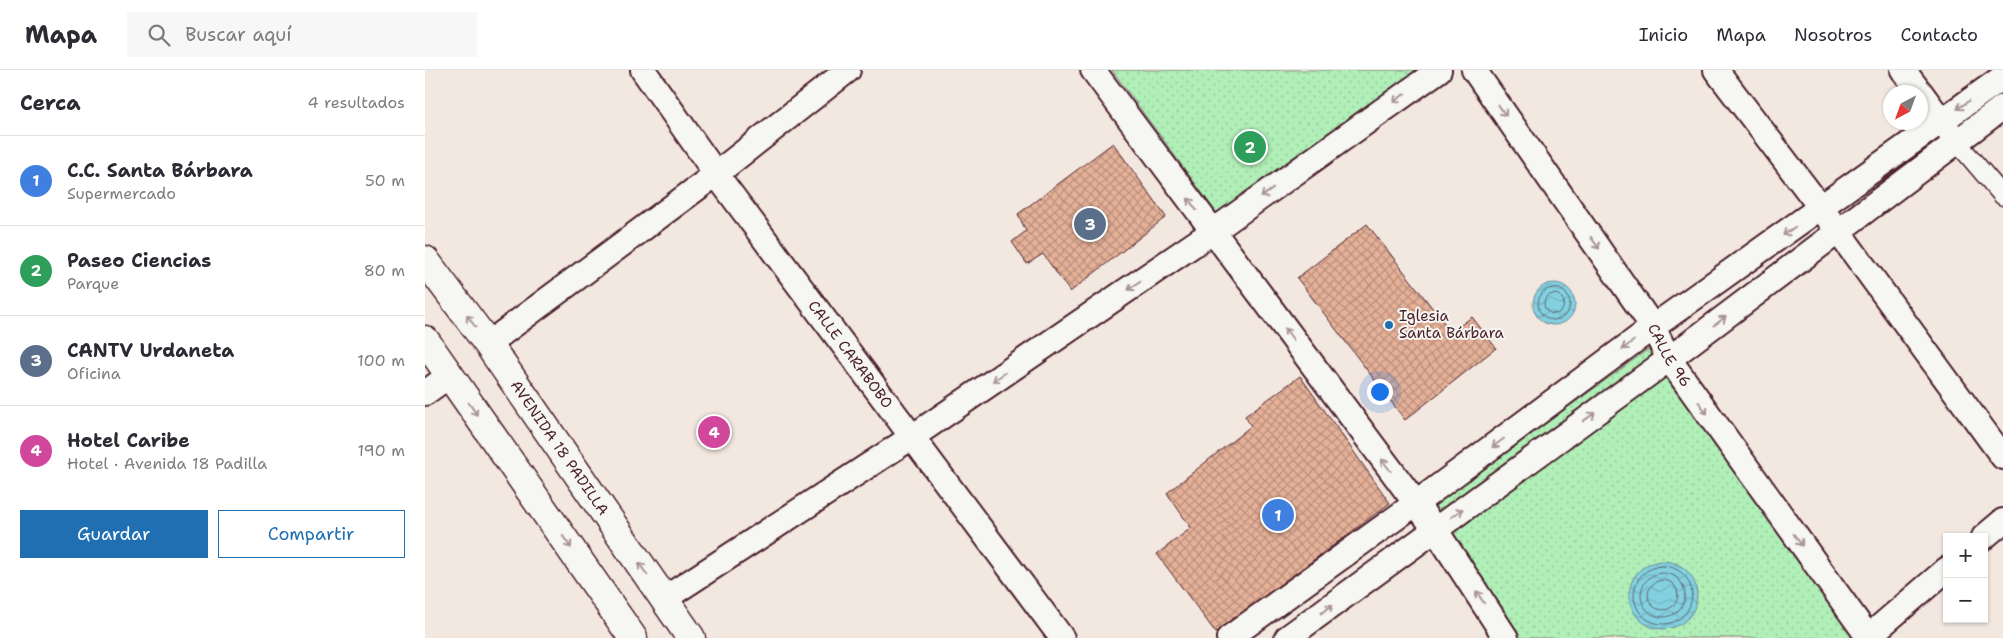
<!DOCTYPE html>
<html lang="es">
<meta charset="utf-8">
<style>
body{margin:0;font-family:"Shantell Sans",sans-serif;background:#f7f7f7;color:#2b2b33}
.controls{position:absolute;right:15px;bottom:15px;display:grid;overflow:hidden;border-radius:0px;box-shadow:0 1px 4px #0004}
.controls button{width:45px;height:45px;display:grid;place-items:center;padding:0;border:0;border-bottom:1px solid #e1e1e2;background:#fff;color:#2b2b33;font:25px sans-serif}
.compass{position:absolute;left:1458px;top:15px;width:45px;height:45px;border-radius:50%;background:#fff;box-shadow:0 1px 4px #0004;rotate:221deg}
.you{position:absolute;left:954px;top:321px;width:18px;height:18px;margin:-12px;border:4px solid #fff;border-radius:50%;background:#1a73e8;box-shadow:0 0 0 8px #1a73e833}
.badge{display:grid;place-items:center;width:32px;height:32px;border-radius:50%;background:#1f6fb2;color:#fff;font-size:16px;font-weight:700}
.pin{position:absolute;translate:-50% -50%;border:2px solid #fff;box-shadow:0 1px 5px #0006}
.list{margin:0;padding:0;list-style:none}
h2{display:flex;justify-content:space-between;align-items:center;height:65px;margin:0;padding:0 20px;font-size:21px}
h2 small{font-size:16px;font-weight:400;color:#7c7c81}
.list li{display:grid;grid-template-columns:32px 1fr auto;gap:15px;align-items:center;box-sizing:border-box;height:90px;padding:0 20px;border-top:1px solid #e1e1e2}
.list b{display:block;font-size:19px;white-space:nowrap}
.list p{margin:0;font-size:16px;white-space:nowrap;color:#7c7c81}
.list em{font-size:16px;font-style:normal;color:#7c7c81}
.actions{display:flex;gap:10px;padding:15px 20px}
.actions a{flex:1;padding:11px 0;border:1px solid #1f6fb2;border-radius:0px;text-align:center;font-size:18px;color:#1f6fb2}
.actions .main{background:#1f6fb2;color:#fff}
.icon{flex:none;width:28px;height:28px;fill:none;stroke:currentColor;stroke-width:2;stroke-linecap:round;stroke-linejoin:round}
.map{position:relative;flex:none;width:1578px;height:568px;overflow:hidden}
header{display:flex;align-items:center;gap:30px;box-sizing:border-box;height:70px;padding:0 25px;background:#fff;border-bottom:1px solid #e1e1e2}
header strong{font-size:24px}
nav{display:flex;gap:28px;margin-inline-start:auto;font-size:18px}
.search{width:350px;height:45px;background:#f7f7f7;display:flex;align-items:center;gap:12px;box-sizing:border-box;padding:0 18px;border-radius:0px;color:#7c7c81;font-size:19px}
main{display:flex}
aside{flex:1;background:#fff}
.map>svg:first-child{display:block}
.park{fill:url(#park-dots);stroke:#7d8771}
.water{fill:url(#water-waves);stroke:#6c8a98}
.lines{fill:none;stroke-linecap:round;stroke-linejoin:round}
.shore{stroke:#616673;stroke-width:1}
.building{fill:url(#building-cross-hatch);stroke:#4a1f2b}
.pedestrian-casing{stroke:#4a1f2b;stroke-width:21}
.minor-casing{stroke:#4a1f2b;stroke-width:28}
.tertiary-casing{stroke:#4a1f2b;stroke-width:31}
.pedestrian{stroke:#f6f6f2;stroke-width:18}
.minor{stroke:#f6f6f2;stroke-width:24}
.tertiary{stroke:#f6f6f2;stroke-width:28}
.oneway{stroke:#a99598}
.poi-dot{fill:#1f6fb2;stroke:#f6f6f2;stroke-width:2}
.labels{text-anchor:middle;stroke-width:4;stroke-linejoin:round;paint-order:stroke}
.poi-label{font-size:15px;fill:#4a1f2b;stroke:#f6f6f2;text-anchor:start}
.street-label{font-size:15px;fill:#4a1f2b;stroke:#f6f6f2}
</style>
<header>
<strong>Mapa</strong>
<div class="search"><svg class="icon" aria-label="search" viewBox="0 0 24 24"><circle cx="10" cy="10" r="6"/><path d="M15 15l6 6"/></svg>Buscar aquí</div>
<nav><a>Inicio</a><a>Mapa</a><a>Nosotros</a><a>Contacto</a></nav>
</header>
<main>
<aside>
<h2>Cerca<small>4 resultados</small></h2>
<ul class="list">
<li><span class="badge" style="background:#3f7fe0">1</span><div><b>C.C. Santa Bárbara</b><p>Supermercado</p></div><em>50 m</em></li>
<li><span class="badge" style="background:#2e9e5b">2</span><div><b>Paseo Ciencias</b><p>Parque</p></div><em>80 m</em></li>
<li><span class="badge" style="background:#5c6f8a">3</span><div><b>CANTV Urdaneta</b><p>Oficina</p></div><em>100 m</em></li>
<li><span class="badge" style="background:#d1479c">4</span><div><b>Hotel Caribe</b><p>Hotel · Avenida 18 Padilla</p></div><em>190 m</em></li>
</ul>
<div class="actions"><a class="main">Guardar</a><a>Compartir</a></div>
</aside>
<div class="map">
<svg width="1578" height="568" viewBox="0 0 1578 568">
<defs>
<pattern id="park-dots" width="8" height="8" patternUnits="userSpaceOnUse" patternTransform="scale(1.25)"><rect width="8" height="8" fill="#b0efb7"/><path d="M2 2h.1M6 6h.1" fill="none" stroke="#99cc9e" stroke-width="1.8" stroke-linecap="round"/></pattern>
<pattern id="water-waves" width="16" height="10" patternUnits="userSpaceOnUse" patternTransform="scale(1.25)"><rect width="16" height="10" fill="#83d1e0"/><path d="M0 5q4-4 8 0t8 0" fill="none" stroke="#73b3c0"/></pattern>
<pattern id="building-cross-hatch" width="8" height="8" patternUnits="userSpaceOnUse" patternTransform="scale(1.25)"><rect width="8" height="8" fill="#e5b198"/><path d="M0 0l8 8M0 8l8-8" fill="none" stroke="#bc8f7c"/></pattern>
</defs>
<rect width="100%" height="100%" fill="#f3e8e0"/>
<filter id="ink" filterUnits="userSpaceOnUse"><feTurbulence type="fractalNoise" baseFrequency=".02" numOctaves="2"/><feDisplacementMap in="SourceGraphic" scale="10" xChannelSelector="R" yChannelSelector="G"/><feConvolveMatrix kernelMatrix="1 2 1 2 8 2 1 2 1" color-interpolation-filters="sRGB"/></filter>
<g filter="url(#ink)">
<!-- park -->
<g class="park">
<polygon points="687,0 1013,0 800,154"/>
<polygon points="1232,273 1440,568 1089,568 998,442"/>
</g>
<!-- water -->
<g class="water">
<circle cx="1129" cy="234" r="21"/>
<circle cx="1238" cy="525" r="34"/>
</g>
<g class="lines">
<!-- shore -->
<g class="shore">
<circle cx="1129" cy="234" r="16"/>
<circle cx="1129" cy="234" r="10"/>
<circle cx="1238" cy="525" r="29"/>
<circle cx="1238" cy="525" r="22"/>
<circle cx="1238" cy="525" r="15"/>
</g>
</g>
<!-- building -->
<g class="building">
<polygon points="688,73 741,147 645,222 618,184 602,194 587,172 601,161 593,144"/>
<polygon points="942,154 1026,262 1047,247 1071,278 980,350 872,208"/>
<polygon points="875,306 965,433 791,563 732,484 766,458 742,423 826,356 820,346"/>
</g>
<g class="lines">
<defs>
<polyline id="pedestrian" points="1531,71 1578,126"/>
<g id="minor">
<path id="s1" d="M218,0L291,104L637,568"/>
<polyline points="668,0 1010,459 1081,568"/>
<path id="s2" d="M1049,0L1228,257L1244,289L1444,568"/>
<polyline points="1291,0 1396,138 1578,387"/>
<polyline points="1478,0 1495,22"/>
<polyline points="1496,23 1526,64"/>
<polyline points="63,274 291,104 423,0"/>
<polyline points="0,323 25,305"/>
<polyline points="1559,467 1578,451"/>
<polyline points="239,529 487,367 787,162 1014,0"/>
<polyline points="1443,567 1522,499"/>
<polyline points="804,568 990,434 1228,257 1578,7"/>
<polyline points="862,568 1244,289 1578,37"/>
</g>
<g id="tertiary">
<path id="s3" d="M0,190L63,274L266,568"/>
<polyline points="0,270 208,568"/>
</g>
</defs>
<!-- pedestrian casing -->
<use href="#pedestrian" class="pedestrian-casing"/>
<!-- minor casing -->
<use href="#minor" class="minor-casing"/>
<!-- tertiary casing -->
<use href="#tertiary" class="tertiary-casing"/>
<!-- pedestrian -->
<use href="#pedestrian" class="pedestrian"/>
<!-- minor -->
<use href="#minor" class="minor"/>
<!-- tertiary -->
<use href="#tertiary" class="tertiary"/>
</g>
<!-- one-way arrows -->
<defs><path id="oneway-shaft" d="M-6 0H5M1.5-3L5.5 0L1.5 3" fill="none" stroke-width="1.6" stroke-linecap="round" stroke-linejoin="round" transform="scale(1.25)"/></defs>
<g class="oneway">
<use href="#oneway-shaft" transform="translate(974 28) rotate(144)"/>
<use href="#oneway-shaft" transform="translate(1538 35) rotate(145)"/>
<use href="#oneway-shaft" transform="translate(1077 40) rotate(55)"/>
<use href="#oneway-shaft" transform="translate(842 123) rotate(144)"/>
<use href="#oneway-shaft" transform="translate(767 134) rotate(-126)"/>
<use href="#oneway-shaft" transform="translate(1364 161) rotate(145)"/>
<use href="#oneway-shaft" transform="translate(1170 173) rotate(55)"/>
<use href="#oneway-shaft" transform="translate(709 216) rotate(146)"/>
<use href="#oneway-shaft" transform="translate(46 251) rotate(-127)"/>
<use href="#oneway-shaft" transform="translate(1295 251) rotate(-37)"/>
<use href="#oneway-shaft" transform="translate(864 264) rotate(-127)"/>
<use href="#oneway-shaft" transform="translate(1203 275) rotate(143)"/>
<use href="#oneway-shaft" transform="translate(574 307) rotate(146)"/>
<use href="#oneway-shaft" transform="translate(1278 338) rotate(54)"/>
<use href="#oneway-shaft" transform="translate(48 339) rotate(55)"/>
<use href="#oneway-shaft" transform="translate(1164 347) rotate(-36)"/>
<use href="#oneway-shaft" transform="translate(1073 373) rotate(143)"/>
<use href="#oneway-shaft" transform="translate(961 395) rotate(-127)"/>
<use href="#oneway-shaft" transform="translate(1032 443) rotate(-36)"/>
<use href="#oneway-shaft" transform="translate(1373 470) rotate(54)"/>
<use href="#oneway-shaft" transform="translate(142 472) rotate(55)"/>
<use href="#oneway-shaft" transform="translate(218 499) rotate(-125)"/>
<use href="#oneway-shaft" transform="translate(1055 527) rotate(-123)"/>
<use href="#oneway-shaft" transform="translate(902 539) rotate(-36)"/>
</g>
</g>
<!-- markers -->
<circle class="poi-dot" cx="964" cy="255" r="5"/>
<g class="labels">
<!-- poi labels -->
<g class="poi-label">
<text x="974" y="251">Iglesia<tspan x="974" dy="17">Santa Bárbara</tspan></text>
</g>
<!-- street labels -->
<g class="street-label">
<text dy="5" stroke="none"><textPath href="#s1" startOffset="352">CALLE CARABOBO</textPath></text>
<text dy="5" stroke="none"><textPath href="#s2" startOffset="346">CALLE 96</textPath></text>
<text dy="5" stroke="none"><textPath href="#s3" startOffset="231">AVENIDA 18 PADILLA</textPath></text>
</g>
</g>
</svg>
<div class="controls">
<button>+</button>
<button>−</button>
</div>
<svg class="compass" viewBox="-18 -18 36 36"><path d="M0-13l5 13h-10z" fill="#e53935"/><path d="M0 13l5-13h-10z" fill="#7c7c81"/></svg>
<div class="you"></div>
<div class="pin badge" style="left:853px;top:445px;background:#3f7fe0">1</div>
<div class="pin badge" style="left:825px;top:77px;background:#2e9e5b">2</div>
<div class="pin badge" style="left:665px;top:154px;background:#5c6f8a">3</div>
<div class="pin badge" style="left:289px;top:362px;background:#d1479c">4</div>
</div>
</main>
